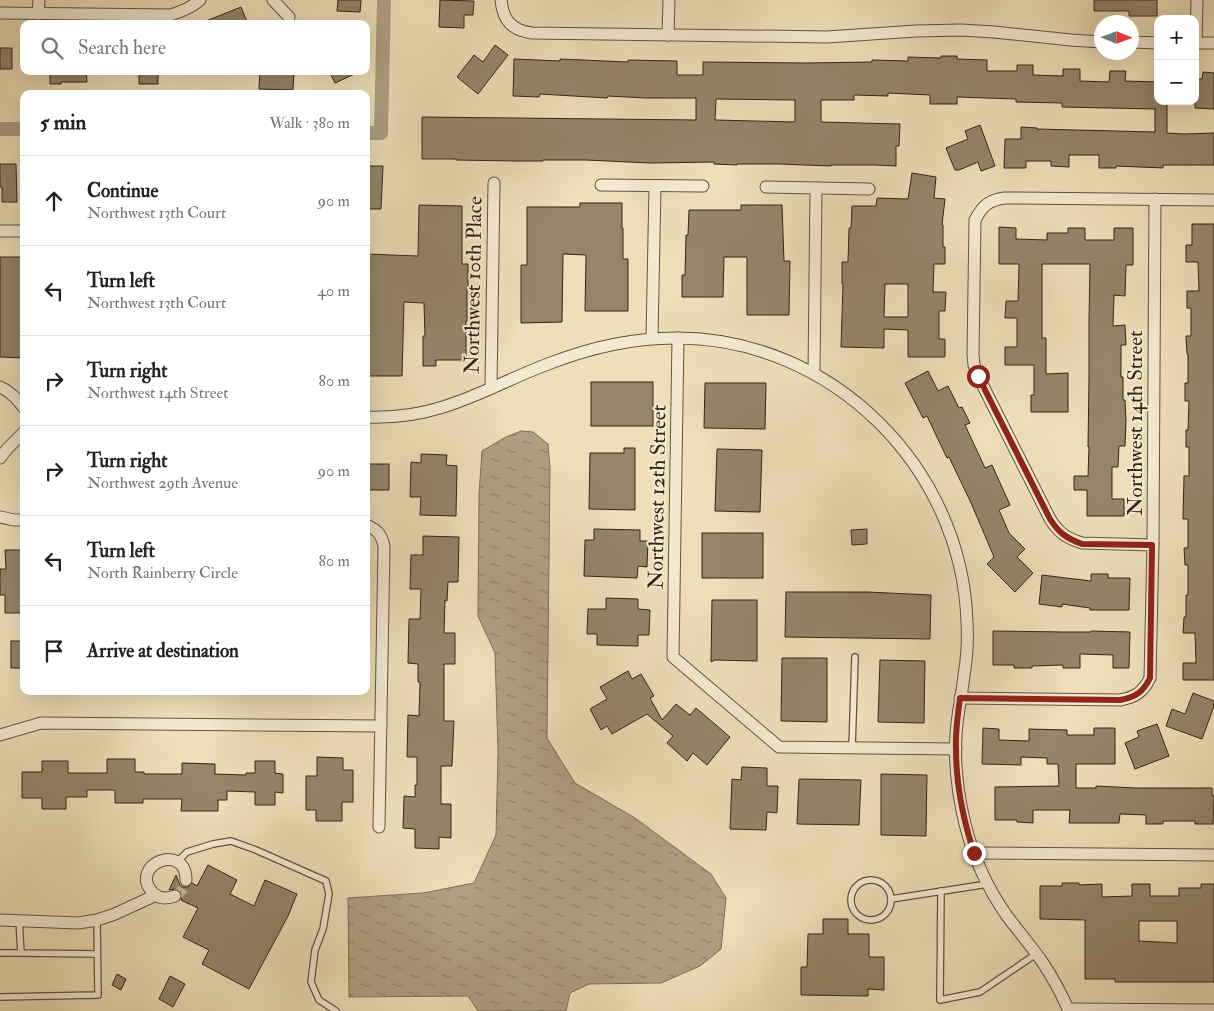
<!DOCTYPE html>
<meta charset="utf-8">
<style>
body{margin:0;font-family:"IM FELL Double Pica",serif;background:#f6f6f6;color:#202124}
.controls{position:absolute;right:15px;top:15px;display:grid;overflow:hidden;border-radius:10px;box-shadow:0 5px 20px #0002}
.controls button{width:45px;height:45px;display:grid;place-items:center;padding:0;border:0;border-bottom:1px solid #e0e0e0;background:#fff;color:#202124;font:25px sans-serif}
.compass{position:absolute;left:1094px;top:15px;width:45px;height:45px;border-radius:50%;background:#fff;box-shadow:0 5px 20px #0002;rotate:91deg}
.stop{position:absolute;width:15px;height:15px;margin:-11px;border:4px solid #8f2418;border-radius:50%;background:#fff}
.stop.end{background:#8f2418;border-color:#fff;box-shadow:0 1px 5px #0008}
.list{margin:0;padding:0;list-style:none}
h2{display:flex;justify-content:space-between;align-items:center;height:65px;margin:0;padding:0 20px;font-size:21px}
h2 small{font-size:16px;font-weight:400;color:#757577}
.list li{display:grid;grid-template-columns:32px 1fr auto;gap:15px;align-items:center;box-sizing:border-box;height:90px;padding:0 20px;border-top:1px solid #e0e0e0}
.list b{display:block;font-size:19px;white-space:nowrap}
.list p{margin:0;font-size:16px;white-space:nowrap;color:#757577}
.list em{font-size:16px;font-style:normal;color:#757577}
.icon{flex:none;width:28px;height:28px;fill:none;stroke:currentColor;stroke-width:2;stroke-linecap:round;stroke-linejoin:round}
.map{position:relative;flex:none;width:1214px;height:1011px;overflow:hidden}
.search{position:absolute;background:#fff;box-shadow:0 5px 20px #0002;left:20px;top:20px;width:350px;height:55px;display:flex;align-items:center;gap:12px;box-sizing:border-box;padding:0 18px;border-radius:10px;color:#757577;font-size:19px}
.panel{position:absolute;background:#fff;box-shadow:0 5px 20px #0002;left:20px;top:90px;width:350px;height:605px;border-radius:10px}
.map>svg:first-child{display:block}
.water{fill:url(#water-ripples);stroke:#7d6e57}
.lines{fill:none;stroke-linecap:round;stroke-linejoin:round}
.canal{stroke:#ae9f82;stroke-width:14}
.building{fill:#94856b;stroke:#332416;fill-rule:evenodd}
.minor-tunnel{stroke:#c9ba98;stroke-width:11;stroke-dasharray:11 5.5;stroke-linecap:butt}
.service-casing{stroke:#62533f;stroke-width:8}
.minor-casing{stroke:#62533f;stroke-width:13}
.service{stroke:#f4ead2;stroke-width:5.5}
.minor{stroke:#f4ead2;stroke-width:11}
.route{stroke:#8f2418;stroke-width:6}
.labels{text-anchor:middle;stroke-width:4;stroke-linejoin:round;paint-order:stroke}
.street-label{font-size:21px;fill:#332416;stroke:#f4ead2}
</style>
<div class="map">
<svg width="1214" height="1011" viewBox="0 0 1214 1011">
<defs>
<pattern id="water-ripples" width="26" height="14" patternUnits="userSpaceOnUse" patternTransform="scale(1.25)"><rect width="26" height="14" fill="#ae9f82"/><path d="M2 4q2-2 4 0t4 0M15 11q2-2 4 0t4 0" fill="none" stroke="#8e8169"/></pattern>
</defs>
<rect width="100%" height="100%" fill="#eedfb9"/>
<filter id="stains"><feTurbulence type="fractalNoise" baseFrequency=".004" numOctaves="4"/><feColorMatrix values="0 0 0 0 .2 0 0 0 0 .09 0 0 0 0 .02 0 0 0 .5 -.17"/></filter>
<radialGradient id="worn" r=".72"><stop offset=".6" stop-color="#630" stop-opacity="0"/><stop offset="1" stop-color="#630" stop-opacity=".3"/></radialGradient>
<!-- water -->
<polygon class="water" points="521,431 533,432 548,444 550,468 547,738 575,783 635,818 711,874 726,898 721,949 700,966 661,983 589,984 570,993 566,1011 478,1011 468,996 349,997 348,898 423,893 474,883 496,835 498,752 495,653 478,616 479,494 482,451 506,437"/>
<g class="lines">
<!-- canal -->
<g class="canal">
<polyline points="0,129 24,129"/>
<polyline points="366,133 381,133 384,0"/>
</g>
</g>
<!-- building -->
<g class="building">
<polygon points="338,0 361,0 360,12 337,11"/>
<polygon points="440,0 474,1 473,15 464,15 464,28 439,27"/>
<polygon points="1094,0 1157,0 1157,16 1129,16 1129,11 1094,11"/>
<polygon points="241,7 248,24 201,24 201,23"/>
<polygon points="495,45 508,55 478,94 457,77 474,55 483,62"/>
<rect x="0" y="48" width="12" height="21"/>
<path d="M941,56H957V59L987,60V71H1017V65H1033V75L1063,76V69H1080V81L1109,82L1110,71H1126L1125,81L1158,82V101H1167V133L1184,134L1214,133V165H1163V168L1116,166V168H1099V155H1069V167L1051,166V161H1026V168H1004L1005,139H1021V127L1037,128V129L1155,132V109L1062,107V103L1016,102V99L957,97V104H930V95L888,93V96L854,95V100H821V122L900,124L899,146H896V166L875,165H831V166L779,164H737V165L714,164V162L650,163L586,160H543V161H514L456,160V159H422V117L696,120V98H646L608,96L607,98L540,94L539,97L513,96L514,59L560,61V59L628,62V60L677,61V75H703V62L806,63L872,62V60L908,61V57L941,58ZM716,99L795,100V122L715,120Z"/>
<polygon points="50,71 86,71 87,82 61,82 61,84 50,84"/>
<rect x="139" y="71" width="19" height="13"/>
<polygon points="260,71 294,71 293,90 259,89"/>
<polygon points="329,71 361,71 335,83"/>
<polygon points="1203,72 1214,73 1214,109 1195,108 1195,79 1202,79"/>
<polygon points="980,125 995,166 981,171 978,162 959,170 955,170 946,148 968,139 965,131"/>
<polygon points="0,164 16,164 17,202 2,202 2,187 0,187"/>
<polygon points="366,166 383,166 381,209 366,209"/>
<path d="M912,173L936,177L934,198L945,199L942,225H943V247H945V264H934L933,292H946L945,311H939V339H945V357H908V330L884,329V348L841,347L843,284H842V262H848L849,228H851L852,206H876L877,198L908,199ZM885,284H908V317H884Z"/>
<polygon points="580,203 622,203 622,228 623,228 623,259 628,259 628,311 585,311 586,255 563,254 562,322 521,323 521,265 527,265 527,207 580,207"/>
<polygon points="419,205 462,206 462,264 468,264 468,287 467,287 467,321 466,321 466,360 436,360 436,366 423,366 423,336 425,336 424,303 404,302 402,376 366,376 366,278 367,254 418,256"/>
<polygon points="741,205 782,205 784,261 790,261 789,315 747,315 747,257 724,257 723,297 682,297 682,275 685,275 686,235 688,235 689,210 741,210"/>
<polygon points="1192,224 1214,224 1214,680 1183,680 1183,663 1196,663 1195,633 1183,633 1184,617 1186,617 1186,595 1188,595 1188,565 1185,565 1184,548 1188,548 1188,519 1183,519 1184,476 1189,476 1189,447 1186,447 1186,430 1188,430 1189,401 1185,401 1185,383 1188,383 1188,354 1187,354 1186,336 1191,336 1191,308 1187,308 1187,291 1199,291 1198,262 1186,262 1186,245 1192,245"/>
<polygon points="999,227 1016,228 1016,239 1047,240 1047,233 1068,233 1068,228 1085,228 1085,240 1114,240 1114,228 1133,228 1133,265 1126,265 1125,296 1114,295 1113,326 1125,325 1126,345 1121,345 1121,377 1123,377 1123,400 1125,400 1126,420 1125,446 1119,446 1118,467 1112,467 1112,499 1124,499 1124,516 1087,516 1087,490 1074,490 1074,476 1088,476 1089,447 1088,447 1089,378 1089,320 1090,264 1042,264 1042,338 1046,338 1046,374 1068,373 1068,412 1031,412 1031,395 1034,395 1034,365 1005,365 1005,347 1017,347 1017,318 1005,318 1006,301 1018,301 1019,264 999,264"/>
<polygon points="0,257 24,257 24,358 0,357"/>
<polygon points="928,371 938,391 948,386 959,408 962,407 970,423 965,425 985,468 992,465 1010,505 999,510 1009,533 1025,549 1017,557 1033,573 1015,592 987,564 994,557 972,505 949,457 947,458 927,416 923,418 905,383"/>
<rect x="591" y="382" width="62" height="44"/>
<polygon points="705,383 766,383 765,429 704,428"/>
<polygon points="624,448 635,448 635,510 589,509 590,453 624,453"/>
<polygon points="717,449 762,450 760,512 715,511"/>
<polygon points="421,454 447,455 446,465 457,466 456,516 420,515 421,497 410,497 411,462 421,463"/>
<rect x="366" y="464" width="23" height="26"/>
<polygon points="594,529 640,530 640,541 648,541 647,567 638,566 637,578 584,576 585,540 594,540"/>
<polygon points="867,529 867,544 852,545 851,530"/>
<rect x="702" y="533" width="61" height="45"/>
<polygon points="423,536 459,537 458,582 448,582 447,601 445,600 444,633 455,633 455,664 444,664 444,721 454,721 452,766 441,766 441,804 451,804 451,838 439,837 439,849 415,848 415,829 403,828 404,796 415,797 415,785 417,785 417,757 407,757 408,715 419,716 420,682 418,682 418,664 408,663 409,619 420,619 421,589 410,589 411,555 423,555"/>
<polygon points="5,550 24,550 24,613 5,613 5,595 0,595 0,569 6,569"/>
<polygon points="1091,574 1108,574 1108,578 1130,578 1129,610 1090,610 1090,608 1062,604 1062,607 1039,604 1042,575 1091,581"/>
<polygon points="786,592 868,592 931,595 930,639 785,637"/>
<polygon points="606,598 638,599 638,609 650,610 649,635 638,635 638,646 597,645 597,634 587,634 588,609 606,609"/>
<polygon points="712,600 757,600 757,661 715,660 711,662"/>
<polygon points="993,631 1064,632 1091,632 1091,631 1130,632 1129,668 1113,668 1113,655 1080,654 1080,668 1063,668 1063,665 1032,666 1032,668 1014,668 1014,665 993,665"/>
<rect x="11" y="641" width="13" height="27"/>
<polygon points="782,658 827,658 827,722 781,721"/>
<polygon points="880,660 925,661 924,723 878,722"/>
<polygon points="628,671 632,679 641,674 654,696 650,698 662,720 676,704 690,715 696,708 730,737 707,765 693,753 687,761 667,743 673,736 647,714 612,734 607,726 601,730 590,709 607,699 600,687"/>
<polygon points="1193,693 1214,701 1214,706 1202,739 1166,726 1172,709 1185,714"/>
<polygon points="1157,724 1169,756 1135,769 1125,743 1139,737 1137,731"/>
<polygon points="983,728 999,729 999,740 1029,741 1029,729 1067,730 1067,735 1094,735 1094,728 1115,728 1115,764 1076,764 1076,788 1096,788 1096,786 1135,788 1212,788 1212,796 1214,796 1213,824 1195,824 1195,821 1163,821 1163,824 1146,824 1146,815 1120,814 1119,823 1069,823 1070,810 1033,810 1033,823 1017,822 1017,820 995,820 995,787 1059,786 1058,764 1047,764 1047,758 1021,757 1021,765 982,764"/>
<polygon points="317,757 343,758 343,770 353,770 353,802 342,802 342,821 316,821 316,810 306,810 306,776 317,776"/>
<polygon points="107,759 135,759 135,772 144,772 144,774 182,774 182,763 215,764 215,774 246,775 246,773 255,773 255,761 275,761 275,773 283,774 283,793 275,792 275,805 255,805 255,792 227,791 227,800 218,800 218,811 181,811 182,799 143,799 143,803 115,803 115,790 87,790 87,797 66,797 66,809 42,809 42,798 22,798 22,772 42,772 42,761 68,761 68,773 107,773"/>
<polygon points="742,767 767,768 767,786 778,786 777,813 767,812 766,830 730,829 732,779 741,780"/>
<polygon points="881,774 927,775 926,836 881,835"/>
<polygon points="799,779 861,780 859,825 797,824"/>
<polygon points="208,865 237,880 230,894 254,906 265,880 297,894 288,916 249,989 202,964 209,950 183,937 198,908 181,900 182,894 180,890 176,889 169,890 176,875 180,885 183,887 188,887 192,883 197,886"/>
<path d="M1062,883H1079V885L1102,884V897L1132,896V884H1150V896H1179V888H1201V884H1214V982H1115V979H1085V920L1040,919V886H1062ZM1139,921H1177V943L1139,941Z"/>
<polygon points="823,919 848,919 848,934 869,934 869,957 884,957 884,990 868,989 868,996 801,995 801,967 807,967 808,934 823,934"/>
<polygon points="117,974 126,979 121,990 112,985"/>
<polygon points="170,976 185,984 173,1007 159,999"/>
</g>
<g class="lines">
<!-- minor-tunnel -->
<path class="minor-tunnel" d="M175,896C181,892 185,887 186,880"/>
<defs>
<g id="service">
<polyline points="852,748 855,657"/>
<polyline points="177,862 187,852 213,844 231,841 256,850 326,881 329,894 323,929 315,950 311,982 319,1000 336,1011"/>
<circle cx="871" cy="900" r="20"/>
<polyline points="941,891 940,1000 980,992 1036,954"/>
<polyline points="891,899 988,884"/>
<polyline points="19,920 21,953 97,954"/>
<polyline points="0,953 21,953"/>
<polyline points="0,997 98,995 97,920"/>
</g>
<g id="minor">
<polyline points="273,0 289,17"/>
<path d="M501,0C503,20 511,30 532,33L827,37L916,31L961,30L994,32L1071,40L1102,42"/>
<path d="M0,13L170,15C181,12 191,8 200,0"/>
<polyline points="38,14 39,0"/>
<polyline points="668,35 669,0"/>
<polyline points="1132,42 1158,43"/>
<polyline points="1195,43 1214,43"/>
<polyline points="1196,43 1197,0"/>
<polyline points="601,185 703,186"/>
<polyline points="766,187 869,189"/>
<polyline points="0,231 24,231"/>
<polyline points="652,338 655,186"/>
<polyline points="678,338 673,657 779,747 956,749"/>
<polyline points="814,374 816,188"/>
<path d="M0,387C11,392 17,399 24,408"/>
<polyline points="491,388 494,183"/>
<path d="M366,417C392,418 418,415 443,407C479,396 513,377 548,364C589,348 632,338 676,338C832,338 962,467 967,622C968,640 967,658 964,675C962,695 957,715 956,735C954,764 958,795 965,824C973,856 988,889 1007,916C1019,932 1032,947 1043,963C1053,978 1062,995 1069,1011"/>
<polyline points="0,458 7,449 24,432"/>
<polyline points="0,517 14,520 24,520"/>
<path d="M366,525C378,530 381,534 384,546L379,827"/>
<path d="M1153,545L1082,543C1066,538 1059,533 1050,519L978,376L974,365L973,355L975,220C983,205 989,200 1005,198L1214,200"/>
<path d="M960,698L1120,700C1136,697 1143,692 1150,678L1153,545L1155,199"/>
<polyline points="0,735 41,723 381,726"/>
<polyline points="975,853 1214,855"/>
<path d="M175,896C167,899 159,899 153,893C127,865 186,841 186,880"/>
<polyline points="0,920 78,923 97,920 115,914 156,895"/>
<polyline points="1068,1009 1214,1010"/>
</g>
</defs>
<!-- service casing -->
<use href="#service" class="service-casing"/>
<!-- minor casing -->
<use href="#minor" class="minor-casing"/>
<!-- service -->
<use href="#service" class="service"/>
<!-- minor -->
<use href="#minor" class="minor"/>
</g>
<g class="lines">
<!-- route -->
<path class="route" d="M974,853C963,819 956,785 956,749C955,732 958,715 960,698L1120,700C1136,697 1143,692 1150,678L1152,545L1082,544C1066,538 1059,533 1050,519L978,376"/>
</g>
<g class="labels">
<!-- street labels -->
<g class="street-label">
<text transform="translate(473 285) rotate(-89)" y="7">Northwest 10th Place</text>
<text transform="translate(1135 423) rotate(-90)" y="7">Northwest 14th Street</text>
<text transform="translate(657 497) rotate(-89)" y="7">Northwest 12th Street</text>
</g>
</g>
<rect width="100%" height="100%" filter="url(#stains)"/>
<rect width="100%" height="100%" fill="url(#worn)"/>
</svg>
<div class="controls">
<button>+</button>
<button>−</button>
</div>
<svg class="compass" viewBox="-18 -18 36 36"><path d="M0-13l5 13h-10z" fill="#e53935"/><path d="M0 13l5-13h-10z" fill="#757577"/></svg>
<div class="stop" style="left:978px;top:376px"></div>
<div class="stop end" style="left:974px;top:853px"></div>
<div class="search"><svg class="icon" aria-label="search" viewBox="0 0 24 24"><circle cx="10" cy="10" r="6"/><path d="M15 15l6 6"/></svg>Search here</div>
<section class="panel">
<h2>5 min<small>Walk · 380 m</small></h2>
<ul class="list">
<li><svg class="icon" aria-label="ahead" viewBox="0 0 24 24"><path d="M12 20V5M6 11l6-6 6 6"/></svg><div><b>Continue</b><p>Northwest 13th Court</p></div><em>90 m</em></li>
<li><svg class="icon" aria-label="left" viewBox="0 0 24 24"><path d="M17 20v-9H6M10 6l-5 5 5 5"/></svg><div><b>Turn left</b><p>Northwest 13th Court</p></div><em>40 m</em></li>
<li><svg class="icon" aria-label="right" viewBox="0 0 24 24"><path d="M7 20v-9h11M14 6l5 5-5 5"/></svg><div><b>Turn right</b><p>Northwest 14th Street</p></div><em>80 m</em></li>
<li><svg class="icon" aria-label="right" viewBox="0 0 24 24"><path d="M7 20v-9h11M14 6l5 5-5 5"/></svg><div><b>Turn right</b><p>Northwest 29th Avenue</p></div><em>90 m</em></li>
<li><svg class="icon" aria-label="left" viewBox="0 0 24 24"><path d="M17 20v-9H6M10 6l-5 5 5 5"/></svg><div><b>Turn left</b><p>North Rainberry Circle</p></div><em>80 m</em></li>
<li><svg class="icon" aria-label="arrive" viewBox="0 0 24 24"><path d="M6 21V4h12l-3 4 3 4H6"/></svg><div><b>Arrive at destination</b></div></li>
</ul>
</section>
</div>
